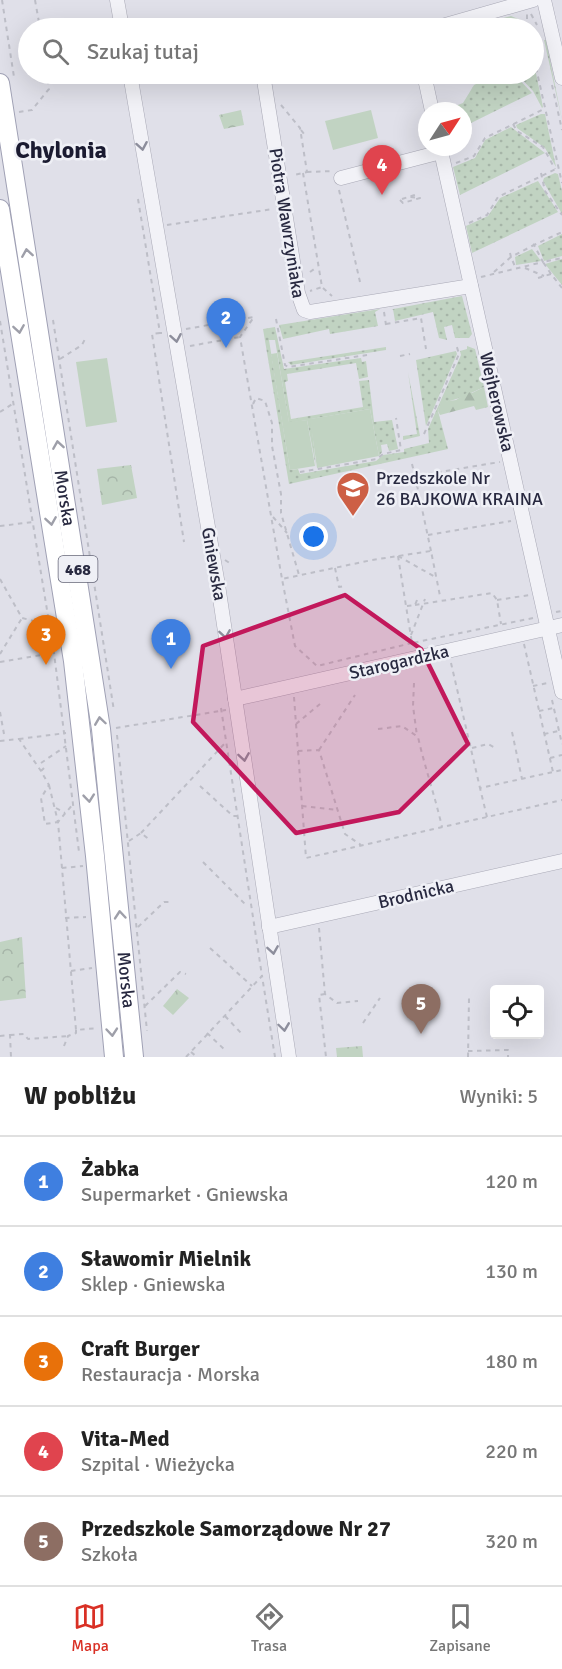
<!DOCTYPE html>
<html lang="pl">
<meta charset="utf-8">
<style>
body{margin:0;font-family:Signika,sans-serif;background:#f2f2f2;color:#222}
.controls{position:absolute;right:18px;bottom:18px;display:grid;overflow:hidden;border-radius:6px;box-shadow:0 6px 24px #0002}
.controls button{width:54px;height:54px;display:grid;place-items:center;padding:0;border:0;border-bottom:2px solid #e0e0e0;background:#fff;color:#222;font:30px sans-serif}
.compass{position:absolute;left:418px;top:102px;width:54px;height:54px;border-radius:50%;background:#fff;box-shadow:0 6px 24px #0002;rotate:54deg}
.you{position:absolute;left:314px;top:537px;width:21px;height:21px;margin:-15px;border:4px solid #fff;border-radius:50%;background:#1a73e8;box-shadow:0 0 0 9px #1a73e833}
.badge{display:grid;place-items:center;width:39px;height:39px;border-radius:50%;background:#d93025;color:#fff;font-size:20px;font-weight:700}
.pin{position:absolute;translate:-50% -50px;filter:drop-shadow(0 2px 3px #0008)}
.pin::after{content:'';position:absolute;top:32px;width:21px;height:18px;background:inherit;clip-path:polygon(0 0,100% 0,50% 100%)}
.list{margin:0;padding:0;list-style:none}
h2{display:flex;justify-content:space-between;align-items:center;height:78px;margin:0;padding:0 24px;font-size:26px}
h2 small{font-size:20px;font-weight:400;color:#767676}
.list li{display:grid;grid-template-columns:39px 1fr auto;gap:18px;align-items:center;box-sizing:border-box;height:90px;padding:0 24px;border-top:2px solid #e0e0e0}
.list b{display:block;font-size:22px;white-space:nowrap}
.list p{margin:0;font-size:20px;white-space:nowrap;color:#767676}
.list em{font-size:20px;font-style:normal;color:#767676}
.icon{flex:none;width:33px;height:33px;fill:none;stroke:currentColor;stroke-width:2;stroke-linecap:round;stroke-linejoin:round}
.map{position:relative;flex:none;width:562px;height:1057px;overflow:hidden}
.search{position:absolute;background:#fff;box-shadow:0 6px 24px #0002;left:18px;right:18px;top:18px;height:66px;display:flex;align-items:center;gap:15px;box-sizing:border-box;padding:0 21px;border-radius:33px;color:#767676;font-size:22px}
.sheet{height:528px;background:#fff}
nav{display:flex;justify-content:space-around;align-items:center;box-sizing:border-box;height:84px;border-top:2px solid #e0e0e0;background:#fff;font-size:16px;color:#767676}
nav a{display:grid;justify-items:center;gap:3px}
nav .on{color:#d93025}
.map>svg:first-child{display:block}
.grass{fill:url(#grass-dots)}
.forest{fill:url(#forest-firs)}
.park{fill:url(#park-crowns)}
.pitch{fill:#c1d3c2}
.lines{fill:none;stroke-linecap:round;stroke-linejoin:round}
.minor-casing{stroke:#a9a9b6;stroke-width:15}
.major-casing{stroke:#9fa0b4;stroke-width:20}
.path{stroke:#bdbec7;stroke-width:2;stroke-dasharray:4.5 4.5;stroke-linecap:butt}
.minor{stroke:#f2f2f7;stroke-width:14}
.major{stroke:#fff;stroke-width:18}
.oneway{stroke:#8d8e9c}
.oneway2{stroke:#9e9fa9}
.marked{fill:#c2185b;fill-opacity:0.2;stroke:#c2185b;stroke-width:4.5;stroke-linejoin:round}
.labels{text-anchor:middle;stroke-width:5;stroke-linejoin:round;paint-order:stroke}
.shield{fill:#eff0f6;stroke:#646577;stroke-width:1.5}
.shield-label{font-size:16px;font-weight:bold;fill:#282940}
.street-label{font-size:18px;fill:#282940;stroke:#eff0f6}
.poi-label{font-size:18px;fill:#282940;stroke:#eff0f6;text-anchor:start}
.district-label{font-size:24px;font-weight:bold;fill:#1b1b31;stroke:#eff0f6}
</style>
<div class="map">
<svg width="562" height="1057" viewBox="0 0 562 1057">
<defs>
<pattern id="grass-dots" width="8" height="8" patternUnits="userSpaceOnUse" patternTransform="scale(1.5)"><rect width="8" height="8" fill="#c1d3c2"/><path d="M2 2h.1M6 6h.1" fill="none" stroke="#a6b5a8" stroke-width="1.8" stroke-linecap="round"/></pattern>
<pattern id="forest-firs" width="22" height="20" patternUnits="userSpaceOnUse" patternTransform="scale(1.5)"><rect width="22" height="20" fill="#c1d3c2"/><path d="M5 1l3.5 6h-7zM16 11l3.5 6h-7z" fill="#a6b5a8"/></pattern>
<pattern id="park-crowns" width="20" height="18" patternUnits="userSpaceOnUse" patternTransform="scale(1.5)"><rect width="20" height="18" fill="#c1d3c2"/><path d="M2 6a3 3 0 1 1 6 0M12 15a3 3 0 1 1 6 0" fill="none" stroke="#a6b5a8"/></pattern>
</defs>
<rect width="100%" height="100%" fill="#e0e0e9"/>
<!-- grass -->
<g class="grass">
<polygon points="511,16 523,21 525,28 519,28 513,23 476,28 477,25"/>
<polygon points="544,40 546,40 562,120"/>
<polygon points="534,64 543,107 542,108 533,91 517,74 534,74"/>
<polygon points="497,74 514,74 532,93 463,127 463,111 442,111 463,103 474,85"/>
<polygon points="541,114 545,114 556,167 545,148 517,128 516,125"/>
<polygon points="511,127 545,153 460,195 453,167 475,158 485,140"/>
<polygon points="555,173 558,174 562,191 562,214 543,181 544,178"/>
<polygon points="538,181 558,212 472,253 466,226 488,216 500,198"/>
<polygon points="562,234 562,256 544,261 538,246"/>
<polygon points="532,249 541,261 516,265 515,257"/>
<polygon points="562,259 562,285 545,264"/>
<polygon points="462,296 472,334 469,338 455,338 452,325 444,327 447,340 439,338 433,312 395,321 393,309 388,310"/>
<polygon points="380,309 375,312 378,326 330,334 329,329 283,339 279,325"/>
<path d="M275,327L284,369L361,358L362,362L366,361L368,377L359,379L356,363L287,374L288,381L285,382L291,419L363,407L359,381L369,380L374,422L392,420L398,449L389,451L387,444L381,445L382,452L379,456L370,409L311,419L316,467L307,420L289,423L275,340H269L290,470L298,469L300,474L376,461L383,455L404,452V449L429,443L428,429L461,355L460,351L467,349V346L475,349L484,387C469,394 457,400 441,403L438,411L448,449L289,484L263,329Z"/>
<polygon points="386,347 386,350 291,365 288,362"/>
<polygon points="456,351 457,354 426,426 416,360"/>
<polygon points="408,372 420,436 403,440 403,436 417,434"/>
</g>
<!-- forest -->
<polygon class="forest" points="484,387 488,407 476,410 474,406 440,415 438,411 441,402 456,400 468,392 472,393"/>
<!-- park -->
<g class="park">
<polygon points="241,110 244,125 224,129 219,115"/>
<polygon points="131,465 137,498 102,505 97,469"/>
<polygon points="22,937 26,998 0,1001 0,942"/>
<polygon points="177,989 189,998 173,1015 163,1006"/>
<polygon points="362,1046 363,1057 337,1057 336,1048"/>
</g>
<!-- pitch -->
<g class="pitch">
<polygon points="371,110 378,138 333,150 325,121"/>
<polygon points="277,353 289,422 307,420 315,466 290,470 271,354"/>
<polygon points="107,358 117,422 86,427 76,362"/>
<polygon points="370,409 379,456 317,468 310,419"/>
</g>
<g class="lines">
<defs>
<g id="minor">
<polyline points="117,0 122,28"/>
<polyline points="544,0 562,78"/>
<polyline points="435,28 533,0"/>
<polyline points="130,74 218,585 289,1057"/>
<polyline points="263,74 298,293 304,310 310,312 471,286"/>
<polyline points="424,74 432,111"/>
<polyline points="440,147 562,692"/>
<polyline points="341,178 441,152"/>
<polyline points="235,699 562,625"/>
<polyline points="269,927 562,861"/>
</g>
<g id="major">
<path id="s1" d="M0,83L101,729L134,1057"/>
<polyline points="0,209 73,661 95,856 114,1057"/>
</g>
</defs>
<!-- minor casing -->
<use href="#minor" class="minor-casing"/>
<!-- major casing -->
<use href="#major" class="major-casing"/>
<!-- path -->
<g class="path">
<polyline points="2,0 14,77"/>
<polyline points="35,0 40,28"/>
<polyline points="531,14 537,25"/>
<polyline points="527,28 527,13"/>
<polyline points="534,59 562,183"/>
<polyline points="469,80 472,83"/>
<polyline points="552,85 562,130"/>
<polyline points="281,105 300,128 307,172 294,175"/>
<polyline points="19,112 32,110 49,89 47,74"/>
<polyline points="513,124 517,131 543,147 555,169"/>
<polyline points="301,130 305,135"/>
<polyline points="456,163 474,156 485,138 542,110"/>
<polyline points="307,172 333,171"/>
<polyline points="303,173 322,287 310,291"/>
<polyline points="541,173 545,191 562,215"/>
<polyline points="339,190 360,282"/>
<polyline points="138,199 160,333 162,333"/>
<polyline points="402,199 418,194"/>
<polyline points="400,200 403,203 420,198 410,197"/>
<polyline points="469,223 487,215 498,197 558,168"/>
<polyline points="167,225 273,209"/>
<polyline points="510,253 511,257 534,245 532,243"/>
<polyline points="525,268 544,276"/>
<polyline points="310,272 317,267"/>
<polyline points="494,272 511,257 516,269"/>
<polyline points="551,274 543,262 562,258"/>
<polyline points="481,277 543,262 534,245 562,232"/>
<polyline points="538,278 551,274 562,288"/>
<polyline points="323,288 332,296"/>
<polyline points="384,312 386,325"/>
<polyline points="276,319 285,365 288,367 367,355"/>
<polyline points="53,320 114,711"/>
<polyline points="0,321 54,653 79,852"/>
<polyline points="386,324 421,318 426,349"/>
<polyline points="186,329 254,317 240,337 282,579"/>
<polyline points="160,333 152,334 184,542"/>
<polyline points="190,346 240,337"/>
<polyline points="400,356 410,354"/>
<polyline points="60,359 82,345 86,337"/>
<polyline points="253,404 256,398 265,401 272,423 272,446 281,494 281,513 299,575"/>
<polyline points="0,412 14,403"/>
<polyline points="424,434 459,354 456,344"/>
<polyline points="412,464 415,476"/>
<polyline points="300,472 377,459 383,454 401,450 396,418"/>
<polyline points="273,517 287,533"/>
<polyline points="0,526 33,522"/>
<polyline points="428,535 511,521"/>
<polyline points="431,551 415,476 500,462"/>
<polyline points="398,556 406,606"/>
<polyline points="398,556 437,578"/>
<polyline points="225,560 231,564"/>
<polyline points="335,568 339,587 344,586"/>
<polyline points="0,579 22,618 50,625"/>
<polyline points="417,600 415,605 406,606 412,643 533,618"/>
<polyline points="497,600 530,595"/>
<polyline points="415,605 492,593 497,600 501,624"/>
<polyline points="556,612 562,611"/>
<polyline points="411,635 425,599"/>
<polyline points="412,643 317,666 295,646 282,579 372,560 431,551 440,596"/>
<polyline points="524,644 553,772"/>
<polyline points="0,654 22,618"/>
<polyline points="0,662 53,653"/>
<polyline points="451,663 480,788"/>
<polyline points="414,683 413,706 417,736"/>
<polyline points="533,686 548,683"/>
<polyline points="294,697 306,858 562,800"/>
<polyline points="552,700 562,744"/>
<polyline points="221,708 262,976"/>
<polyline points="539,711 554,708"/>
<polyline points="0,712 4,734"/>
<polyline points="296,724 320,704"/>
<polyline points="116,728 226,710"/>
<path d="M378,729L402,726L418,737C425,768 435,796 442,827"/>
<polyline points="512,732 522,779"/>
<polyline points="544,734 559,731"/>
<polyline points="117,735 147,1031"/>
<polyline points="19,739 66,733"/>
<polyline points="0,741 19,739 41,771"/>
<polyline points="472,748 488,744 497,749"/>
<polyline points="319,750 355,695"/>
<polyline points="298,751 319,750 345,834 361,845"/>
<polyline points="550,758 562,755"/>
<polyline points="41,763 66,746"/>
<polyline points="44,768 41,771 49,785 41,798 45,824 58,822 76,1030 98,1028"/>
<polyline points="49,785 58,822 73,804"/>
<polyline points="200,786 233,816 239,816"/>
<polyline points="302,806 337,810"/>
<polyline points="56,808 65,813"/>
<polyline points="487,817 480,788 562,770"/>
<polyline points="141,833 227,741"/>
<polyline points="129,841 141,833 150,840"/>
<polyline points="203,862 247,906"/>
<polyline points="62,868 83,866"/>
<polyline points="65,918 86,917"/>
<polyline points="138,927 164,902 169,902"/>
<polyline points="319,928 325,994 337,1003 358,1001"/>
<polyline points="210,948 252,986"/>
<polyline points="71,971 92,968"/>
<polyline points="325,994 319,995 326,1057"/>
<polyline points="145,1006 180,972 186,974"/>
<polyline points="225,1016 242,1034"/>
<polyline points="363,1023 380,998"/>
<polyline points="207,1033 225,1050"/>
<polyline points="10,1035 24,1034 28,1039 68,1036"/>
<polyline points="0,1036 10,1035 11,1057"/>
<polyline points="64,1046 68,1036 76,1033 76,1030"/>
<polyline points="468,1051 508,1050 508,1057"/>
<polyline points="191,1052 197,1057"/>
<polyline points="186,1057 262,976 275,1057"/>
<polyline points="468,1057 469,998"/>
</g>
<!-- minor -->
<use href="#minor" class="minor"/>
<!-- major -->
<use href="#major" class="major"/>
</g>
<!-- one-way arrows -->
<defs><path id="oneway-chevron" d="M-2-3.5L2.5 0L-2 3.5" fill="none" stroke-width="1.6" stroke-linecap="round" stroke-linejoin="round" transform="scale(1.5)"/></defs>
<g class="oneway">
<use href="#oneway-chevron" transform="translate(142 146) rotate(80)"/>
<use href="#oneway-chevron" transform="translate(176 338) rotate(80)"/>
<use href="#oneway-chevron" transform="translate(225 634) rotate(81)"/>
<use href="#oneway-chevron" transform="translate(244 757) rotate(81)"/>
<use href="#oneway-chevron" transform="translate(273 950) rotate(81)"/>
<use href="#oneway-chevron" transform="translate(284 1027) rotate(82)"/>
</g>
<g class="oneway2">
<use href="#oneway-chevron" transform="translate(27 253) rotate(-99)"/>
<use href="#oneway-chevron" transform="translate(19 329) rotate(81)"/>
<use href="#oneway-chevron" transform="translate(58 445) rotate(-99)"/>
<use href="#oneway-chevron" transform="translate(51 521) rotate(81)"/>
<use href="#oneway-chevron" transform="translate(100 721) rotate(-98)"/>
<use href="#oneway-chevron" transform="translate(89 798) rotate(84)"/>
<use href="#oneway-chevron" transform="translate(120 915) rotate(-95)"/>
<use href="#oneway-chevron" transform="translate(112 1032) rotate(85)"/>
</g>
<!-- marked area -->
<path class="marked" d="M345,595L421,649L468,744L399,812L296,833L193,722L203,646Z"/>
<!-- icons -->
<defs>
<symbol id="school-pin" viewBox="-11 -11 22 30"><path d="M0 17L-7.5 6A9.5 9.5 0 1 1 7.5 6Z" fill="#cd5f45" stroke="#eff0f6"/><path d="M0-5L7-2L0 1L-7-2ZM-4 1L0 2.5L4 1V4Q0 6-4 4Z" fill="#fff"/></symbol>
</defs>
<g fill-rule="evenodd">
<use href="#school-pin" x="334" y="469" width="38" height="52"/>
</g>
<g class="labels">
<!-- shield labels -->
<rect class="shield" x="58.5" y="556" width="39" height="26" rx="4.5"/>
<g class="shield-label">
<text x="78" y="575">468</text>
</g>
<!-- street labels -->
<g class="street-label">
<text transform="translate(287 223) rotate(81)" y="6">Piotra Wawrzyniaka</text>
<text transform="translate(497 402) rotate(77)" y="6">Wejherowska</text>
<text dy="6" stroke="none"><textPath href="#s1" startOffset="420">Morska</textPath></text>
<text transform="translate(214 564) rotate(80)" y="6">Gniewska</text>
<text transform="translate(399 662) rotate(-13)" y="6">Starogardzka</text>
<text transform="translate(416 894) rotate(-13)" y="6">Brodnicka</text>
<text dy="6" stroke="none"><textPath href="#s1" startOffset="906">Morska</textPath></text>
</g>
<!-- poi labels -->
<g class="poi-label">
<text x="376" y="484">Przedszkole Nr<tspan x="376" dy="21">26 BAJKOWA KRAINA</tspan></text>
</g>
<!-- district labels -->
<g class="district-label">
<text x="61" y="158">Chylonia</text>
</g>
</g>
</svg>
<div class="controls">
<button><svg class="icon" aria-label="locate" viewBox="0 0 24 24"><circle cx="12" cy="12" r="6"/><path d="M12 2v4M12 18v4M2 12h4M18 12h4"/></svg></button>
</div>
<svg class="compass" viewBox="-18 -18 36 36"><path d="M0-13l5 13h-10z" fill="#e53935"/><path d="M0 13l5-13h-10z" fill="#767676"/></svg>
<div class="you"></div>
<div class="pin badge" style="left:171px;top:669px;background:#3f7fe0">1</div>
<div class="pin badge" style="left:226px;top:348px;background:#3f7fe0">2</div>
<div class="pin badge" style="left:46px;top:665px;background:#e8710a">3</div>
<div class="pin badge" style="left:382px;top:195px;background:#e0444e">4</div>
<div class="pin badge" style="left:421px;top:1034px;background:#8d6e63">5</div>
<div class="search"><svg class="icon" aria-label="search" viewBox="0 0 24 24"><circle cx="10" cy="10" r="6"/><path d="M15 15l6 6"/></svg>Szukaj tutaj</div>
</div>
<section class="sheet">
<h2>W pobliżu<small>Wyniki: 5</small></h2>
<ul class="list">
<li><span class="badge" style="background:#3f7fe0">1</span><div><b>Żabka</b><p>Supermarket · Gniewska</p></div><em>120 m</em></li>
<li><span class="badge" style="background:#3f7fe0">2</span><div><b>Sławomir Mielnik</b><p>Sklep · Gniewska</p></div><em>130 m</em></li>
<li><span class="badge" style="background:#e8710a">3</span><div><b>Craft Burger</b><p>Restauracja · Morska</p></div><em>180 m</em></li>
<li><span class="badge" style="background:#e0444e">4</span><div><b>Vita-Med</b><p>Szpital · Wieżycka</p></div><em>220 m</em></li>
<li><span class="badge" style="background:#8d6e63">5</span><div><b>Przedszkole Samorządowe Nr 27</b><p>Szkoła</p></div><em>320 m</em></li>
</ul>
</section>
<nav>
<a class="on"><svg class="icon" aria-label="map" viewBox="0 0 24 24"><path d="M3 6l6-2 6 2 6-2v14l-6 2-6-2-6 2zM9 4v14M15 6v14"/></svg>Mapa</a>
<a><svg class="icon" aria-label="directions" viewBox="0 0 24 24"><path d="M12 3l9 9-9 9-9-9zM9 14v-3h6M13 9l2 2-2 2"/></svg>Trasa</a>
<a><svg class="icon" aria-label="saved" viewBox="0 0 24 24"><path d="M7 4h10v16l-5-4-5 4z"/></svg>Zapisane</a>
</nav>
